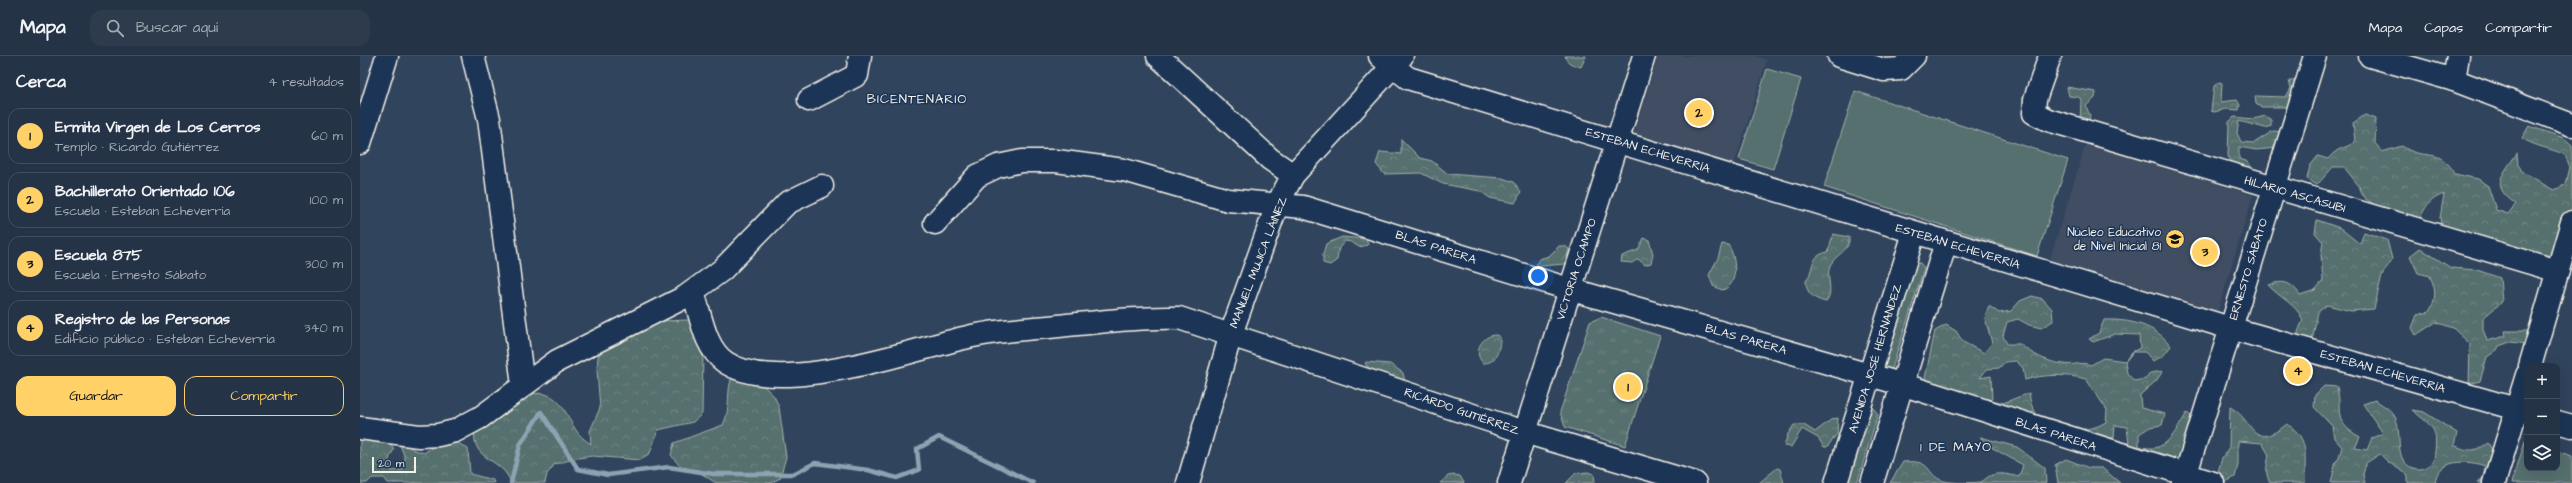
<!DOCTYPE html>
<html lang="es">
<meta charset="utf-8">
<style>
body{margin:0;font-family:"Architects Daughter",sans-serif;background:#2d3b4d;color:#f1f3f6}
.controls{position:absolute;right:12px;bottom:12px;display:grid;overflow:hidden;border-radius:8px;box-shadow:0 4px 16px #0002}
.controls button{width:36px;height:36px;display:grid;place-items:center;padding:0;border:0;border-bottom:1px solid #424e5f;background:#253346;color:#f1f3f6;font:20px sans-serif}
.scale{position:absolute;left:12px;bottom:10px;width:44px;box-sizing:border-box;padding-left:4px;border:2px solid #f4f1e8;border-top:0;font-size:11px;line-height:14px;white-space:nowrap;color:#f4f1e8;-webkit-text-stroke:3px #1d3557;paint-order:stroke}
.you{position:absolute;left:1178px;top:220px;width:14px;height:14px;margin:-10px;border:3px solid #fff;border-radius:50%;background:#1a73e8;box-shadow:0 0 0 6px #1a73e833}
.badge{display:grid;place-items:center;width:26px;height:26px;border-radius:50%;background:#ffd166;color:#111;font-size:13px;font-weight:700}
.pin{position:absolute;translate:-50% -50%;border:2px solid #fff;box-shadow:0 1px 4px #0006}
.list{margin:0;padding:0;list-style:none}
h2{display:flex;justify-content:space-between;align-items:center;height:52px;margin:0;padding:0 16px;font-size:17px}
h2 small{font-size:13px;font-weight:400;color:#a3aab3}
.list li{display:grid;grid-template-columns:26px 1fr auto;gap:12px;align-items:center;box-sizing:border-box;height:56px;margin:0 8px 8px;padding:0 8px;border:1px solid #424e5f;border-radius:12px}
.list b{display:block;font-size:15px;white-space:nowrap}
.list p{margin:0;font-size:13px;white-space:nowrap;color:#a3aab3}
.list em{font-size:13px;font-style:normal;color:#a3aab3}
.actions{display:flex;gap:8px;padding:12px 16px}
.actions a{flex:1;padding:9px 0;border:1px solid #ffd166;border-radius:12px;text-align:center;font-size:14px;color:#ffd166}
.actions .main{background:#ffd166;color:#111}
.icon{flex:none;width:22px;height:22px;fill:none;stroke:currentColor;stroke-width:2;stroke-linecap:round;stroke-linejoin:round}
.map{position:relative;flex:none;width:2212px;height:427px;overflow:hidden}
header{display:flex;align-items:center;gap:24px;box-sizing:border-box;height:56px;padding:0 20px;background:#253346;border-bottom:1px solid #424e5f}
header strong{font-size:19px}
nav{display:flex;gap:22px;margin-inline-start:auto;font-size:14px}
.search{width:280px;height:36px;background:#2d3b4d;display:flex;align-items:center;gap:10px;box-sizing:border-box;padding:0 14px;border-radius:12px;color:#a3aab3;font-size:15px}
main{display:flex}
aside{flex:1;background:#253346}
.map>svg:first-child{display:block}
.built{fill:#3f4e62}
.grass{fill:url(#grass-tufts);stroke:#a4b0ab}
.forest{fill:url(#forest-crowns);stroke:#a4b0ab}
.pitch{fill:#55706e;stroke:#a4b0ab}
.lines{fill:none;stroke-linecap:round;stroke-linejoin:round}
.stream{stroke:#8ca4b2;stroke-width:4.5}
.minor-casing{stroke:#f4f1e8;stroke-width:25}
.minor{stroke:#1d3557;stroke-width:22}
.labels{text-anchor:middle;stroke-width:3;stroke-linejoin:round;paint-order:stroke}
.street-label{font-size:12px;fill:#f4f1e8;stroke:#1d3557}
.poi-label{font-size:12px;fill:#f4f1e8;stroke:#1d3557;text-anchor:end}
.neighbourhood-label{font-size:13px;letter-spacing:1px;fill:#f4f1e8;stroke:#1d3557}
</style>
<header>
<strong>Mapa</strong>
<div class="search"><svg class="icon" aria-label="search" viewBox="0 0 24 24"><circle cx="10" cy="10" r="6"/><path d="M15 15l6 6"/></svg>Buscar aquí</div>
<nav><a>Mapa</a><a>Capas</a><a>Compartir</a></nav>
</header>
<main>
<aside>
<h2>Cerca<small>4 resultados</small></h2>
<ul class="list">
<li><span class="badge">1</span><div><b>Ermita Virgen de Los Cerros</b><p>Templo · Ricardo Gutiérrez</p></div><em>60 m</em></li>
<li><span class="badge">2</span><div><b>Bachillerato Orientado 106</b><p>Escuela · Esteban Echeverría</p></div><em>100 m</em></li>
<li><span class="badge">3</span><div><b>Escuela 875</b><p>Escuela · Ernesto Sábato</p></div><em>300 m</em></li>
<li><span class="badge">4</span><div><b>Registro de las Personas</b><p>Edificio público · Esteban Echeverría</p></div><em>340 m</em></li>
</ul>
<div class="actions"><a class="main">Guardar</a><a>Compartir</a></div>
</aside>
<div class="map">
<svg width="2212" height="427" viewBox="0 0 2212 427">
<defs>
<pattern id="grass-tufts" width="24" height="20" patternUnits="userSpaceOnUse"><rect width="24" height="20" fill="#55706e"/><path d="M3 7l-1-3M5 7V3M7 7l1-3M15 17l-1-3M17 17v-4M19 17l1-3" fill="none" stroke="#6e8583"/></pattern>
<pattern id="forest-crowns" width="20" height="18" patternUnits="userSpaceOnUse"><rect width="20" height="18" fill="#55706e"/><path d="M2 6a3 3 0 1 1 6 0M12 15a3 3 0 1 1 6 0" fill="none" stroke="#6e8583"/></pattern>
</defs>
<rect width="100%" height="100%" fill="#31445d"/>
<filter id="ink" filterUnits="userSpaceOnUse"><feTurbulence type="fractalNoise" baseFrequency=".025" numOctaves="2"/><feDisplacementMap in="SourceGraphic" scale="8" xChannelSelector="R" yChannelSelector="G"/><feConvolveMatrix kernelMatrix="1 2 1 2 8 2 1 2 1" color-interpolation-filters="sRGB"/></filter>
<g filter="url(#ink)">
<!-- built -->
<g class="built">
<polygon points="1298,0 1395,0 1407,4 1373,112 1273,81"/>
<polygon points="1726,87 1893,139 1857,258 1689,206"/>
</g>
<!-- grass -->
<g class="grass">
<polygon points="1551,207 1560,207 1564,212 1530,319 1518,315"/>
<polygon points="1241,261 1300,280 1265,390 1205,371 1200,356 1230,266"/>
<polygon points="1505,352 1514,353 1518,358 1497,427 1483,427"/>
</g>
<!-- forest -->
<g class="forest">
<path d="M1205,0H1226L1221,11C1214,9 1207,8 1205,0Z"/>
<polygon points="1929,25 1935,25 1939,29 1928,51 1901,51 1896,48 1895,40 1926,41 1931,32"/>
<polygon points="1859,26 1862,27 1861,46 1877,44 1880,49 1879,54 1866,53 1854,56 1851,55 1854,30"/>
<polygon points="1707,31 1736,36 1735,42 1726,50 1730,60 1728,67 1720,67 1721,43 1718,41 1709,40"/>
<path d="M2005,59L2016,63L2015,87L2022,96L2042,90C2064,106 2079,89 2095,118L2118,123L2128,130L2136,154L2148,158L2156,148C2128,129 2143,119 2157,97L2158,108L2163,117C2176,121 2183,130 2195,134L2206,128L2210,111L2205,99C2191,92 2175,91 2162,82L2169,70L2204,82L2212,89V168L2197,207L2082,175L2080,162L2084,138C2070,143 2066,150 2060,162L2048,165L2015,149L2004,142L1999,130L1984,111H1973L1957,129L1947,123L1950,110L1958,100L1968,103C1979,90 1983,94 1995,86L1993,67Z"/>
<polygon points="1906,60 1911,64 1911,70 1905,72 1879,65 1877,77 1881,86 1894,87 1913,75 1926,76 1917,92 1896,94 1879,91 1879,103 1886,105 1891,110 1889,117 1873,112 1868,100 1869,66 1874,61 1893,63"/>
<polygon points="1041,83 1060,102 1072,105 1088,118 1142,122 1154,126 1161,136 1155,147 1130,142 1120,135 1083,128 1061,117 1024,118 1016,108 1020,96 1041,98"/>
<path d="M1957,164L1980,172L2000,188L2004,176L2027,184L2032,203L2022,219L2014,253L1991,255L1967,249L1958,256L1951,290L1938,288V276L1943,264C1935,247 1921,243 1908,229C1922,224 1931,225 1940,239L1955,234L1963,225L1961,199L1963,186L1955,177Z"/>
<path d="M1473,178L1489,181C1491,195 1475,198 1470,210C1465,222 1475,234 1466,246C1454,243 1446,238 1446,225C1455,213 1448,200 1468,196Z"/>
<polygon points="982,181 1006,183 1008,189 999,191 991,186 985,185 979,192 977,204 970,209 963,207 963,198 966,188"/>
<polygon points="1284,182 1289,184 1293,198 1291,207 1285,209 1278,203 1272,207 1261,206 1262,200 1278,194"/>
<path d="M1362,188L1368,189C1376,199 1380,230 1362,234L1353,230L1349,219L1358,202Z"/>
<polygon points="1199,190 1205,190 1209,193 1205,208 1181,210 1176,208 1179,203 1189,200"/>
<path d="M2060,192L2091,212L2117,214L2140,222L2142,246L2123,262V273L2127,285L2146,280L2145,275H2168V288L2150,286L2139,290L2137,294L2127,301L2120,325L2109,328L2110,288L2093,272L2076,266L2056,279L2052,272L2057,259L2069,256C2077,242 2076,234 2070,220L2058,217L2050,200Z"/>
<path d="M1672,240L1683,243L1692,253L1693,265L1681,272L1669,269L1658,263L1647,266L1643,280L1647,288H1660C1671,298 1689,307 1704,308C1716,310 1718,305 1731,309L1743,302L1765,305L1772,296L1780,292L1779,279L1755,278L1733,286L1729,283L1739,277L1744,264C1769,263 1796,269 1811,290L1803,300L1793,305L1785,296H1773L1765,306L1767,317L1774,325L1786,323L1790,317L1803,315L1796,325L1780,339L1781,352L1805,358L1802,369L1790,371L1779,378V390C1806,399 1814,377 1827,357L1837,365L1827,399L1816,405L1770,396L1767,371L1755,369L1754,381L1744,387L1710,377C1724,371 1731,375 1746,366L1747,354L1726,323C1706,318 1684,318 1665,324L1663,312L1656,305L1645,306L1639,312L1627,313L1620,322L1631,320L1632,344L1643,347L1669,337L1671,348L1677,359L1668,368L1564,327L1575,275L1586,269L1596,275L1603,286L1624,297L1632,287L1625,262L1629,250L1639,257L1651,255L1660,245Z"/>
<path d="M329,264L338,273L343,297L342,358L333,366L298,374L290,397L280,404L232,400L218,402L195,408L187,418L185,427H151C142,400 110,407 115,372C142,355 181,314 205,355C214,370 216,379 231,388L230,375L240,352L237,314L238,301L244,287L300,265Z"/>
<path d="M1136,279L1140,281C1140,292 1137,308 1123,307C1112,296 1122,279 1136,279Z"/>
<polygon points="1006,306 1030,308 1043,317 1045,326 1010,313 1005,308"/>
<path d="M373,318L397,323L414,340L419,351L426,401L420,422L411,427H356L342,418L319,409L311,399L314,387L363,369C372,350 365,337 373,318Z"/>
<path d="M1964,330L1977,331C1983,355 1971,365 2000,381L1995,392L2007,394L2012,382L2023,377L2003,348L2015,344C2021,348 2030,353 2034,359C2044,375 2032,405 2053,412C2063,415 2067,411 2074,404C2078,373 2076,373 2052,354L2064,356L2097,377L2094,389C2108,396 2115,396 2128,387L2134,397L2129,427H2118L2123,423L2125,410C2108,404 2077,402 2075,427H2048V419L2028,406L2020,398L2006,407L2003,419L2005,427H1971L1976,405L1978,404L1982,391L1974,382L1972,370L1954,351L1955,339Z"/>
<path d="M1870,351C1894,363 1891,397 1927,368C1951,383 1944,401 1945,427H1911C1904,419 1907,408 1909,399L1902,387L1878,385V409L1875,421L1864,427L1858,416L1862,402L1869,391Z"/>
<polygon points="1478,362 1477,378 1467,391 1464,391 1458,382 1442,373 1431,391 1424,390 1428,378 1434,369 1444,369 1455,376 1472,363"/>
<path d="M21,373L34,393L29,403L31,415L43,414L45,402L36,378L47,382L52,393L64,397C80,385 91,381 108,393L110,418L133,424L134,427H28L24,422H12L7,427H0V376Z"/>
<path d="M1620,381L1657,391L1685,412L1686,427H1530L1543,406C1575,403 1564,419 1584,425C1592,427 1613,427 1621,426C1625,424 1628,420 1632,419C1641,416 1650,419 1659,421L1663,409L1629,390Z"/>
<polygon points="1706,403 1729,412 1742,412 1760,427 1698,427 1695,409"/>
<polygon points="1417,412 1420,413 1424,427 1399,427"/>
<polygon points="1228,416 1234,418 1235,427 1206,427 1216,417"/>
<polygon points="1094,419 1100,420 1104,427 1080,427 1088,420"/>
</g>
<!-- pitch -->
<g class="pitch">
<polygon points="1407,13 1441,23 1413,113 1379,103"/>
<polygon points="1495,35 1708,104 1677,200 1464,131"/>
<polygon points="2165,385 2167,412 2197,412 2197,395 2212,400 2212,427 2152,427"/>
</g>
<g class="lines">
<!-- stream -->
<polyline class="stream" points="151,427 160,389 181,356 218,413 248,419 309,411 354,418 433,418 455,407 508,414 537,422 559,414 557,393 579,381 673,427"/>
<defs>
<g id="minor">
<polyline points="113,0 129,63 163,329"/>
<polyline points="798,0 910,103 933,119"/>
<polyline points="1020,0 1048,22 1870,272 2167,356"/>
<polyline points="1479,0 1524,14 1541,13 1554,0"/>
<polyline points="1690,0 1675,43 1674,57 1688,64 2198,215"/>
<polyline points="2010,0 2094,24 2212,69"/>
<polyline points="2094,24 2098,0"/>
<polyline points="449,44 497,19 500,0"/>
<polyline points="0,87 27,0"/>
<polyline points="575,167 617,120 638,110 662,105 696,105 764,114 868,144 943,151 1209,233 1541,328 1853,427"/>
<path d="M333,236C341,259 344,291 365,306C418,342 550,294 608,281C637,274 668,273 698,270C738,266 778,261 819,262L1164,376L1335,427"/>
<polyline points="2170,310 2212,166"/>
<polyline points="2197,366 2212,370"/>
<polyline points="0,372 59,380 78,379 95,375 121,361 197,305 325,241 362,214 427,147 462,130"/>
<polyline points="828,427 871,278 917,149 933,119 1042,0"/>
<polyline points="1149,427 1284,0"/>
<polyline points="1476,427 1554,177"/>
<polyline points="1512,427 1586,186"/>
<polyline points="1823,427 1955,0"/>
<polyline points="2134,427 2167,319"/>
</g>
</defs>
<!-- minor casing -->
<use href="#minor" class="minor-casing"/>
<!-- minor -->
<use href="#minor" class="minor"/>
</g>
</g>
<!-- icons -->
<defs>
<symbol id="school-disc" viewBox="-11 -11 22 22"><circle r="9.5" fill="#ffd166" stroke="#1d3557"/><path d="M0-5L7-2L0 1L-7-2ZM-4 1L0 2.5L4 1V4Q0 6-4 4Z" fill="#111"/></symbol>
</defs>
<g fill-rule="evenodd">
<use href="#school-disc" x="1804" y="172" width="22" height="22"/>
</g>
<g class="labels">
<!-- street labels -->
<g class="street-label">
<text transform="translate(1288 94) rotate(17)" y="4">ESTEBAN ECHEVERRÍA</text>
<text transform="translate(1935 138) rotate(16)" y="4">HILARIO ASCASUBI</text>
<text transform="translate(1598 190) rotate(17)" y="4">ESTEBAN ECHEVERRÍA</text>
<text transform="translate(1076 191) rotate(18)" y="4">BLAS PARERA</text>
<text transform="translate(898 206) rotate(-69)" y="4">MANUEL MUJICA LÁINEZ</text>
<text transform="translate(1216 213) rotate(-72)" y="4">VICTORIA OCAMPO</text>
<text transform="translate(1888 213) rotate(-73)" y="4">ERNESTO SÁBATO</text>
<text transform="translate(1386 283) rotate(16)" y="4">BLAS PARERA</text>
<text transform="translate(1515 302) rotate(-73)" y="4">AVENIDA JOSÉ HERNANDEZ</text>
<text transform="translate(2023 315) rotate(16)" y="4">ESTEBAN ECHEVERRÍA</text>
<text transform="translate(1102 355) rotate(19)" y="4">RICARDO GUTIÉRREZ</text>
<text transform="translate(1696 378) rotate(18)" y="4">BLAS PARERA</text>
</g>
<!-- poi labels -->
<g class="poi-label">
<text x="1801" y="180">Núcleo Educativo<tspan x="1801" dy="14">de Nivel Inicial 81</tspan></text>
</g>
<!-- neighbourhood labels -->
<g class="neighbourhood-label">
<text x="557" y="47">BICENTENARIO</text>
<text x="1596" y="395">1 DE MAYO</text>
</g>
</g>
</svg>
<div class="controls">
<button>+</button>
<button>−</button>
<button><svg class="icon" aria-label="layers" viewBox="0 0 24 24"><path d="M12 4l9 5-9 5-9-5zM3 14l9 5 9-5"/></svg></button>
</div>
<div class="scale">20 m</div>
<div class="you"></div>
<div class="pin badge" style="left:1268px;top:331px">1</div>
<div class="pin badge" style="left:1339px;top:57px">2</div>
<div class="pin badge" style="left:1845px;top:196px">3</div>
<div class="pin badge" style="left:1938px;top:315px">4</div>
</div>
</main>
